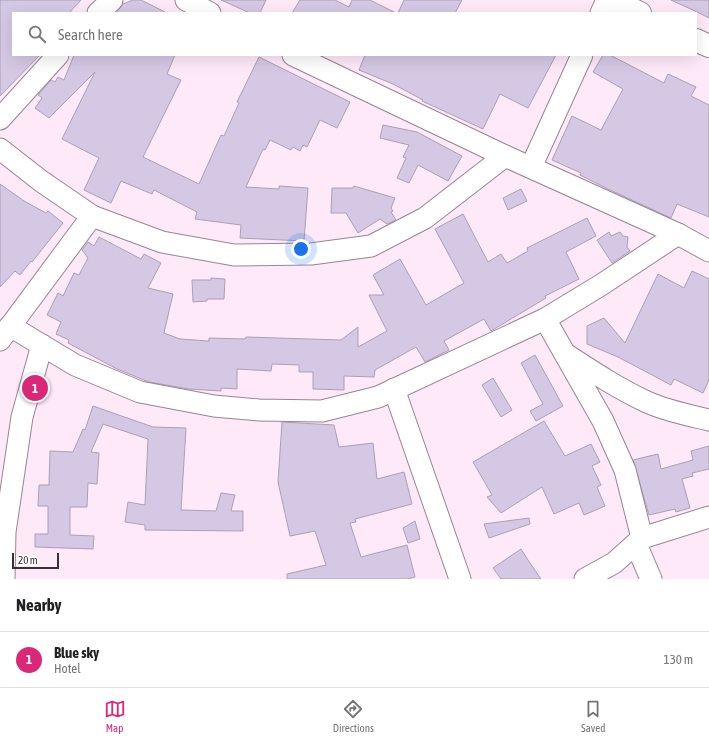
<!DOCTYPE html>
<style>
body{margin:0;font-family:"Asap Condensed",sans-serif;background:#f6f6f6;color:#202124}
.scale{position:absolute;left:12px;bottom:10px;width:47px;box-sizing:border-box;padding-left:4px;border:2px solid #372f35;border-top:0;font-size:11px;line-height:14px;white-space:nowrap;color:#372f35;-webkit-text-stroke:3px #fff;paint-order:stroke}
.you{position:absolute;left:301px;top:249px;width:14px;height:14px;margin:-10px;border:3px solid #fff;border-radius:50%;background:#1a73e8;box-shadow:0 0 0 6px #1a73e833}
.badge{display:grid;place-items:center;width:26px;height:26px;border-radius:50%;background:#db2777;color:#fff;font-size:13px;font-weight:700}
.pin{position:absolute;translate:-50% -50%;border:2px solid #fff;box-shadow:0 1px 4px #0006}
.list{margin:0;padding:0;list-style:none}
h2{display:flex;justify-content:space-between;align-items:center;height:52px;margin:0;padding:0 16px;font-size:17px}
h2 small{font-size:13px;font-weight:400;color:#757577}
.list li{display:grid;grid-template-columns:26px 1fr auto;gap:12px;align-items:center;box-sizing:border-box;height:56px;padding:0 16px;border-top:1px solid #e0e0e0}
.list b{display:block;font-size:15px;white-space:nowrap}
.list p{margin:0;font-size:13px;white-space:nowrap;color:#757577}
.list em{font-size:13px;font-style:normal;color:#757577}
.icon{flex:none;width:22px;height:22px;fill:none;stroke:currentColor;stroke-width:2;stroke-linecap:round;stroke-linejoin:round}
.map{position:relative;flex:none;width:709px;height:579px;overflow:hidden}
.search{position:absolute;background:#fff;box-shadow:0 4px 16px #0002;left:12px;right:12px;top:12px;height:44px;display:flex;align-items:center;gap:10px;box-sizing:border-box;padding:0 14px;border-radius:0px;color:#757577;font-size:15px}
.sheet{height:108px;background:#fff}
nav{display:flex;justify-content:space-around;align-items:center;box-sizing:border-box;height:56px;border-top:1px solid #e0e0e0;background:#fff;font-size:11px;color:#757577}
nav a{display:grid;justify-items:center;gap:2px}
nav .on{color:#db2777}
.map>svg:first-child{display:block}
.building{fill:#d5c8e4;stroke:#aaa0b4}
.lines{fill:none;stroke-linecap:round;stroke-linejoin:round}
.minor-casing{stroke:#988593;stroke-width:23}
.major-casing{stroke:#988593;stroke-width:24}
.minor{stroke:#fff;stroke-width:21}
.major{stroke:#fff;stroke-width:22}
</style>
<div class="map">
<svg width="709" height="579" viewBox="0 0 709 579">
<rect width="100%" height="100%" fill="#fee9f8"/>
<!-- building -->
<g class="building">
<polygon points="0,0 81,0 69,13 13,13 13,55 40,55 0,96"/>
<polygon points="133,0 141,0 167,13 116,13 123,4"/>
<polygon points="221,0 266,0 260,13 250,13"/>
<polygon points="300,0 335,0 349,7 352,0 370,0 396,13 292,13"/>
<polygon points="404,0 462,0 455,13 398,13"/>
<polygon points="671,0 709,0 709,18 695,11"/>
<polygon points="74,55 175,55 167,74 181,80 143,157 199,184 221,135 224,136 239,103 237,102 259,57 350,102 337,128 320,120 307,147 303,145 300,151 293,147 291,150 270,140 265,150 263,149 246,187 279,189 279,186 308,188 304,241 240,238 241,225 195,219 197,212 154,190 152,194 121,181 111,203 84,190 99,158 62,139 95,72 49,118 35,108 42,98 38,95 51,80 55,82 58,77 64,80"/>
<polygon points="365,55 556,55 528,108 500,94 483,129 422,101 423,100 393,84 359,70"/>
<polygon points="603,55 610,55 664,83 668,74 696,87 691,96 709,105 709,217 677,204 671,218 608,189 580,175 581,173 552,160 572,116 601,130 623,89 593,72"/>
<polygon points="383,125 417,132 462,156 448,181 418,165 409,183 397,178 406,158 403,157 409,145 380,138"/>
<polygon points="0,184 24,201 46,213 48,211 63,223 32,262 31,261 20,275 15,271 0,287"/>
<polygon points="354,186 395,198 391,208 393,211 391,212 396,220 387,224 380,219 358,233 346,213 331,213 332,188 353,188"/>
<polygon points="521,189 527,201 508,210 503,198"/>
<polygon points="463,214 488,262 501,254 507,263 528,251 527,248 587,218 596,236 566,252 579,279 545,296 546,298 491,331 484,319 444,341 449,350 425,362 416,347 375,370 374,377 344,376 344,390 313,389 313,372 299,372 299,365 272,364 271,371 237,369 237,389 221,388 221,391 189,389 149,382 117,369 68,343 69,340 56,334 61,322 47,315 58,293 63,296 74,273 79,275 88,258 82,250 88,242 94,246 99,237 141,259 144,254 161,263 148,288 173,294 164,333 180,339 209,341 209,338 245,339 246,337 341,340 358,327 358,347 387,331 369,295 384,295 373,275 400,259 426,305 464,283 435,229"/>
<polygon points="609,232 611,236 620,232 623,236 628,237 627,247 630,251 612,263 597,240"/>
<polygon points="692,271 709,279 709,380 703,393 674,379 671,385 618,357 587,344 587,326 604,318 625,343 658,274 684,288"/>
<polygon points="211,278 225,279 224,299 207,299 207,301 193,302 192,280 211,280"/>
<polygon points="535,355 563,406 536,421 530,411 543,404 521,363"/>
<polygon points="493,378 512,410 501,417 482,385"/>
<polygon points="93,406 153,427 186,428 181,510 216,511 221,493 235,495 231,511 243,511 243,531 145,530 145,525 125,522 128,502 145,505 148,439 103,424 91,452 99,453 97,484 88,483 87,507 70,507 70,535 94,536 93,549 35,547 35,534 48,534 48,506 38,506 39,485 49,485 50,451 73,452 83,429 85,430"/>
<polygon points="544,421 565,456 591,444 600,462 592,466 601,485 597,487 605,506 584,515 579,503 554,514 542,487 501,513 487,497 492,495 473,462"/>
<polygon points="282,422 334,425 339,447 373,443 377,479 404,472 412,504 355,519 356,522 350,523 361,557 407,545 415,577 407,579 287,579 287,574 326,565 315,531 290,536 278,482"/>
<polygon points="709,446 709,469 692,473 693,476 682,479 690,508 676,512 675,509 649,515 633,460 658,454 661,469 693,460 691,451"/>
<polygon points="529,518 530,524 489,538 484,524"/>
<polygon points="415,521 420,539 408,543 403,528"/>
<polygon points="521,549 528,560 541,579 501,579 493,568"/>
</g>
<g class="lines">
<defs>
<g id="minor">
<polyline points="186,0 210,13"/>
<polyline points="98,13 112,0"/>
<polyline points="601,13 607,0"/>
<polyline points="293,55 505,156 678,234 709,251"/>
<polyline points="0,119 58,55"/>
<polyline points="0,149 41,181 92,216 162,242 234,255 311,254 371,246 425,218 505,156"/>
<polyline points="531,167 582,55"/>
<polyline points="545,319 603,421 625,470 642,538"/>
<polyline points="10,326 75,365 140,392 214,406 259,410 322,411 378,397 545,319 601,285 678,234"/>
<polyline points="0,340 92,216"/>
<path d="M567,355C593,372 619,389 647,402C667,411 688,415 709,420"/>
<polyline points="394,389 460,579"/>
<polyline points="636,544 651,579"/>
<polyline points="4,579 5,532 22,417 42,345"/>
<polyline points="585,579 614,563 642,538 709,517"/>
</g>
<g id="major">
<polyline points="613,0 640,13"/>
<polyline points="696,40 709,46"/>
</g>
</defs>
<!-- minor casing -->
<use href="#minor" class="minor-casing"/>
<!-- major casing -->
<use href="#major" class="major-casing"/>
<!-- minor -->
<use href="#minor" class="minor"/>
<!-- major -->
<use href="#major" class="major"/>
</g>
</svg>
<div class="scale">20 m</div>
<div class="you"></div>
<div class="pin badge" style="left:35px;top:388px">1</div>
<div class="search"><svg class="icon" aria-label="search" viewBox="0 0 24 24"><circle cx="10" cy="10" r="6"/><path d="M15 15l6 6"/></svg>Search here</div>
</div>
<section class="sheet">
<h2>Nearby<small></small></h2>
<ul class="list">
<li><span class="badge">1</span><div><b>Blue sky</b><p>Hotel</p></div><em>130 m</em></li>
</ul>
</section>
<nav>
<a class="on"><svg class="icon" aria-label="map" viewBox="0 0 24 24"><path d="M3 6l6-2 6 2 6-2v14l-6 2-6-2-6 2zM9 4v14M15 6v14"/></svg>Map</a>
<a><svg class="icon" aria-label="directions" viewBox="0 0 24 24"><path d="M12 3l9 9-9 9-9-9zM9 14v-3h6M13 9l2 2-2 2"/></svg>Directions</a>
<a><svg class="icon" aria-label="saved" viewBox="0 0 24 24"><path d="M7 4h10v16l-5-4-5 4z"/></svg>Saved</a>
</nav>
